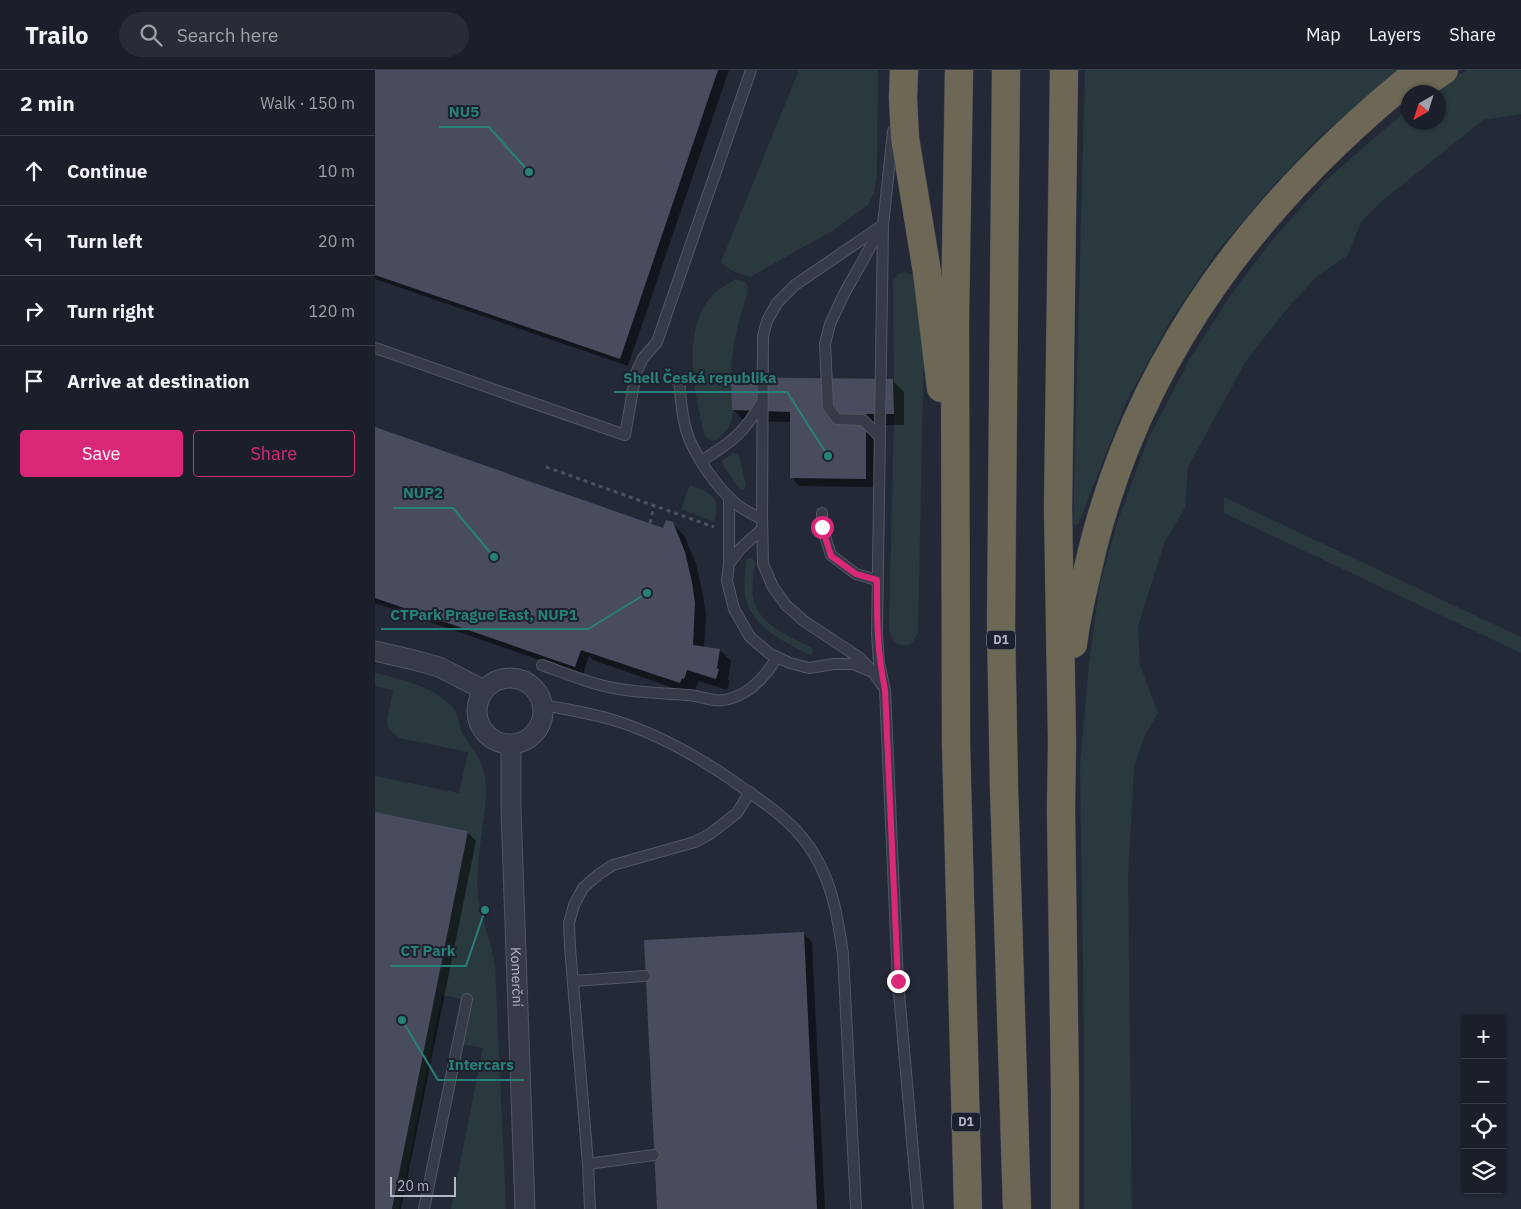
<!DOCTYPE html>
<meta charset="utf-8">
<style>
body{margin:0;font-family:"IBM Plex Sans",sans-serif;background:#282c36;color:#f1f3f6}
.controls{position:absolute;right:15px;bottom:15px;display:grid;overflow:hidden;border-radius:5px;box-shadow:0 1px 4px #0004}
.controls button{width:45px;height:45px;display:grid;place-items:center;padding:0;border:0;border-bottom:1px solid #393d47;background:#1b1f2a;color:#f1f3f6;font:25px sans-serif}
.compass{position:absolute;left:1026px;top:15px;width:45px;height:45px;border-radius:50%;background:#1b1f2a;box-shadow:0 1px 4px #0004;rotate:219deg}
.scale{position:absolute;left:15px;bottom:12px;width:66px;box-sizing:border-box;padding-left:5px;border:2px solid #b3b6c4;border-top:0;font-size:14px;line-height:18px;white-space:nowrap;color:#b3b6c4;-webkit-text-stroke:4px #1d212d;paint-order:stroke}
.stop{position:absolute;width:15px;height:15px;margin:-11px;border:4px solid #db2777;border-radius:50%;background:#fff}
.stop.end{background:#db2777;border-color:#fff;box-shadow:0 1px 5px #0008}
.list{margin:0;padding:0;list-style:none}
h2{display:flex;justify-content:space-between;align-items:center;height:65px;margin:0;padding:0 20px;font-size:21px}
h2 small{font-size:16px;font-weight:400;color:#a0a2a8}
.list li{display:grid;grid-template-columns:32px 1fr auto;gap:15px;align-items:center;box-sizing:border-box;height:70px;padding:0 20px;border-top:1px solid #393d47}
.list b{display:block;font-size:19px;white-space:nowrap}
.list em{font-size:16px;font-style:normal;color:#a0a2a8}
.actions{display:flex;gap:10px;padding:15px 20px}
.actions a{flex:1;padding:11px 0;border:1px solid #db2777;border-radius:5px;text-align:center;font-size:18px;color:#db2777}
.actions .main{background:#db2777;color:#fff}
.icon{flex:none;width:28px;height:28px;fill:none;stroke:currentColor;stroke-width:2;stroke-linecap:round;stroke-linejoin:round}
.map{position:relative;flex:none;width:1146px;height:1139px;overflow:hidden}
header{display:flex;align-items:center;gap:30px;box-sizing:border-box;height:70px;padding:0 25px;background:#1b1f2a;border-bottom:1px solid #393d47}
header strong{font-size:24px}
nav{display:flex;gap:28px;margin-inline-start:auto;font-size:18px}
.search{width:350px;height:45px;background:#282c36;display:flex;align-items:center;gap:12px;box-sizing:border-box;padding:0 18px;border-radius:28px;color:#a0a2a8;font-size:19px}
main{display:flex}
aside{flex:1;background:#1b1f2a}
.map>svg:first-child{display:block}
.green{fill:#2a393d}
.shadow{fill:#0007}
.building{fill:#494c5e}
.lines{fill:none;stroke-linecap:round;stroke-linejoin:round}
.lane-casing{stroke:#535663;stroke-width:12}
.street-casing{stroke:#535663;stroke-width:21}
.highway-casing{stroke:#404350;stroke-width:29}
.path{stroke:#48545a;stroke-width:3;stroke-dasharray:4 4;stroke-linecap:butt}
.lane{stroke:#373b48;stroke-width:10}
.street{stroke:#373b48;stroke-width:19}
.highway{stroke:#6d6855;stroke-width:28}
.route{stroke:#db2777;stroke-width:6}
.labels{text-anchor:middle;stroke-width:4;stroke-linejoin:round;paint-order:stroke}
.shield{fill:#1d212d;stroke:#868997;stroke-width:1}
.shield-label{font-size:12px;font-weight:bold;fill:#b3b6c4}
.street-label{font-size:14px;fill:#b3b6c4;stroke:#1d212d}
.leader{fill:none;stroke:#28807b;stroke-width:2}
.callout-dot{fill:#28807b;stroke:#1d212d;stroke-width:2}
.callout-label{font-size:15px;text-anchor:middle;font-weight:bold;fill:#28807b;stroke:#1d212d;stroke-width:4;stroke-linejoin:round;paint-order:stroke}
</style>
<header>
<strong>Trailo</strong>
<div class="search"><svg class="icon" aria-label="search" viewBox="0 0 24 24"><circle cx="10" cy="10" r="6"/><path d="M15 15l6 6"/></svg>Search here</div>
<nav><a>Map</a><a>Layers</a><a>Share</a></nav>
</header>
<main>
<aside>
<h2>2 min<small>Walk · 150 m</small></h2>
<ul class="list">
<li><svg class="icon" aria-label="ahead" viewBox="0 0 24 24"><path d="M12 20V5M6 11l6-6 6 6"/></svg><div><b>Continue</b></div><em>10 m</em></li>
<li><svg class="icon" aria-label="left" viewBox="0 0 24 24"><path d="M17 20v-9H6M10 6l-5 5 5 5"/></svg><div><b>Turn left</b></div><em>20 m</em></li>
<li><svg class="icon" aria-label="right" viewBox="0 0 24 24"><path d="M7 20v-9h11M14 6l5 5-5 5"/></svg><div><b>Turn right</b></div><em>120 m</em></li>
<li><svg class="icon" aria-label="arrive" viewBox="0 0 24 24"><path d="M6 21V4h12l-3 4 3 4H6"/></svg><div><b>Arrive at destination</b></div></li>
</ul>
<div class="actions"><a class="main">Save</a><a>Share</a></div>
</aside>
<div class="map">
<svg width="1146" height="1139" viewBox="0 0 1146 1139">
<rect width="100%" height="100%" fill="#242938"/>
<!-- green -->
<g class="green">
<path d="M424,0H503L502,105L499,123L493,135L459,160L375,207C363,203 354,201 346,192Z"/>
<polygon points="710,0 1025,0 944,67 897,117 842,182 796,250 752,330 703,455 698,454"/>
<polygon points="1092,0 1146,0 1146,44 1108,50 1007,131 986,152 973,185 942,206 911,240 871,291 813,397 810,438 790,471 763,556 765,595 783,643 770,665 759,697 753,807 757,1139 709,1139 709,963 705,695 714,593 725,513 742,453 773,369 816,287 855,226 897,170 952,109 1033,39 1034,52 1064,52 1064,22 1054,22"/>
<path d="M527,202L533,203L539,206L549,268L543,562C536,583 517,578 514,558L519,344L518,210L522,205Z"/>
<path d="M360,209L369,211L372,215L373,222C363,251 356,278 356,308C356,321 359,334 357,347C356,357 348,366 339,371L335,370L330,366C320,326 306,264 335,228C341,220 352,215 360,209Z"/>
<polygon points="358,383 361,383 364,386 371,415 370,418 367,420 364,418 348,396 347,391"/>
<path d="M315,415C336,423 346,427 339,452L306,439Z"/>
<polygon points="849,427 1146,567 1146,583 849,443"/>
<path d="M374,488L378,489L380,493C379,504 376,517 378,528C383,555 416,567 437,578L438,581L437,584H433C410,572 382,560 372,533C367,520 371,504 371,490Z"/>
<path d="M0,603C26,609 61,617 79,639C84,646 84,656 88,664C93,674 102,683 106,693C115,715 110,739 107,761C104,782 101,805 103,826C105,848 117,872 120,896L131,1139H76L108,978L83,973L92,930L67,925L24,1139H17L93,761L0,742V706L84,723L93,682L24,668L13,658L12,651L18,620L0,616Z"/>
</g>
<!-- shadow -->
<g class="shadow">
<polygon points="0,0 354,0 253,296 0,209"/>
<polygon points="518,311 529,322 529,355 502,355 503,375 500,375 499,417 424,416 416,407 416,352 369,351 358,339"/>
<polygon points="0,358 289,459 297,453 309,465 321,494 328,525 331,545 329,578 345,580 356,591 353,609 355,611 352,620 324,611 320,620 318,619 316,624 218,590 214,586 208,605 0,533"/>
<polygon points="0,744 92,762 101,771 26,1139 0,1139"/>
<polygon points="429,864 437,872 450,1139 283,1139"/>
</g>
<!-- building -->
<g class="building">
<polygon points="0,0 343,0 245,289 0,205"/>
<polygon points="356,307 518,309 519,344 491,344 491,409 415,408 415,342 357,340"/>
<polygon points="0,357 288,458 291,450 298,452 310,482 317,512 320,533 318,575 345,579 342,598 344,599 341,609 312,600 309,609 307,608 305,613 206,580 200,597 0,528"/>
<polygon points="0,742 93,761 17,1139 0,1139"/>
<polygon points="429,862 442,1139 282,1139 269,870"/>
</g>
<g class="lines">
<defs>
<g id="lane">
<polyline points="518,61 508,155 502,564 504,593 510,620 523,911 543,1139"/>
<polyline points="0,278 250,365 261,303 268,288 282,272 376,0"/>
<path d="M304,310C306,330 307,352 315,371C325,393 342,417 360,433C368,440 377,444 387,449"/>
<polyline points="504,366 488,350 462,349 453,337 450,274 455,254 469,224 506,158"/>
<path d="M326,391C357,372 368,364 387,332"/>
<polyline points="354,427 354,494"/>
<polyline points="447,443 447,457 456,485 481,504 502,510"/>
<polyline points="387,459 365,479 354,494 352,511 359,539 375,567 395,584 415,593 434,598 459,594 478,594 495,601"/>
<path d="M167,595C192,604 218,615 244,619C267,623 290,623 313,625C327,626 339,633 354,629C376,623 391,606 402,587"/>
<polyline points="507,615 498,602 485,588 429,551 411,535 398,517 388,494 387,445 388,266 392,251 402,233 420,215 508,155"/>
<path d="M168,635C191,639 213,643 235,649C286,664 333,692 375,723C400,740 425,759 440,786C458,815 463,850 468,884L481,1139"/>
<polyline points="198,911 270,906"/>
<polyline points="213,1094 279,1085"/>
<polyline points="49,1139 92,929"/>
<polyline points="215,1139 213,1094 195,877 194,853 199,835 208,818 224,804 238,795 320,772 335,764 362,743 375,722"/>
</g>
<g id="street">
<polyline points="0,581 39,590 64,597 109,620"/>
<circle cx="135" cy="641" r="33"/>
<path id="s1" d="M136,675V740L150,1139"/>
</g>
<g id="highway">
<polyline points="529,0 528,28 530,68 552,202 566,318"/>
<polyline points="584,0 580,250 581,672 593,1139"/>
<polyline points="631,0 626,556 629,717 642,1139"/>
<polyline points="689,0 683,438 687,672 686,741 690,1023 690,1139"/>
<polyline points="1037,22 1069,0"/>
<path d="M698,574C702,542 710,512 717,481C767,280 885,128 1045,0"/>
</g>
</defs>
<!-- lane casing -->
<use href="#lane" class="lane-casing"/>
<!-- street casing -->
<use href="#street" class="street-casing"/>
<!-- highway casing -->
<use href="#highway" class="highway-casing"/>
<!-- path -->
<g class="path">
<polyline points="171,397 339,457"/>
<polyline points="275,453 279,436"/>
</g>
<!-- lane -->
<use href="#lane" class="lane"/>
<!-- street -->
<use href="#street" class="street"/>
<!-- highway -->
<use href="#highway" class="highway"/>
</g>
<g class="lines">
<!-- route -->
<path class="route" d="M447,457L456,486L481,504L502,510C502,550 502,581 510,620L523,911"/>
</g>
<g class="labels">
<!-- shield labels -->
<g class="shield">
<rect x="612" y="560.5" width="28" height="19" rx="4"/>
<rect x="577" y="1042.5" width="28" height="19" rx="4"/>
</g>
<g class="shield-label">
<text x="626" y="574">D1</text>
<text x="591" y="1056">D1</text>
</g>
<!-- street labels -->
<g class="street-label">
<text dy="5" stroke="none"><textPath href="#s1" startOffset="232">Komerční</textPath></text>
</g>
</g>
<!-- callouts -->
<path class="leader" d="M154 102L114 57H64M453 386L412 322H239M119 487L78 438H18M272 523L213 559H6M110 840L91 896H16M27 950L63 1010H149"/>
<g class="callout-dot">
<circle cx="154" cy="102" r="5"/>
<circle cx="453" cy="386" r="5"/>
<circle cx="119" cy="487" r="5"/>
<circle cx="272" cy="523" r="5"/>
<circle cx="110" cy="840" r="5"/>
<circle cx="27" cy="950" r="5"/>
</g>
<g class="callout-label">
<text x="89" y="47">NU5</text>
<text x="325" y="313">Shell Česká republika</text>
<text x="48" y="428">NUP2</text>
<text x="109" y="550">CTPark Prague East, NUP1</text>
<text x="53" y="886">CT Park</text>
<text x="106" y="1000">Intercars</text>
</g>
</svg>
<div class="controls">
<button>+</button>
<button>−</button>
<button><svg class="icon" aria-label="locate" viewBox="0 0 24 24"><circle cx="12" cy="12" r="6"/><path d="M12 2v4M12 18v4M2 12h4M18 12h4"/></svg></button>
<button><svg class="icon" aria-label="layers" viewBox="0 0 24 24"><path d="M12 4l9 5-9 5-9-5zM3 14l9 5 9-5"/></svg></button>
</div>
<svg class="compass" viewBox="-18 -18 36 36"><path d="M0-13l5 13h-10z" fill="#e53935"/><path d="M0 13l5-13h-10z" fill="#a0a2a8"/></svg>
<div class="scale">20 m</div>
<div class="stop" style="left:447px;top:457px"></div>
<div class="stop end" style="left:523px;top:911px"></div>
</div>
</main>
